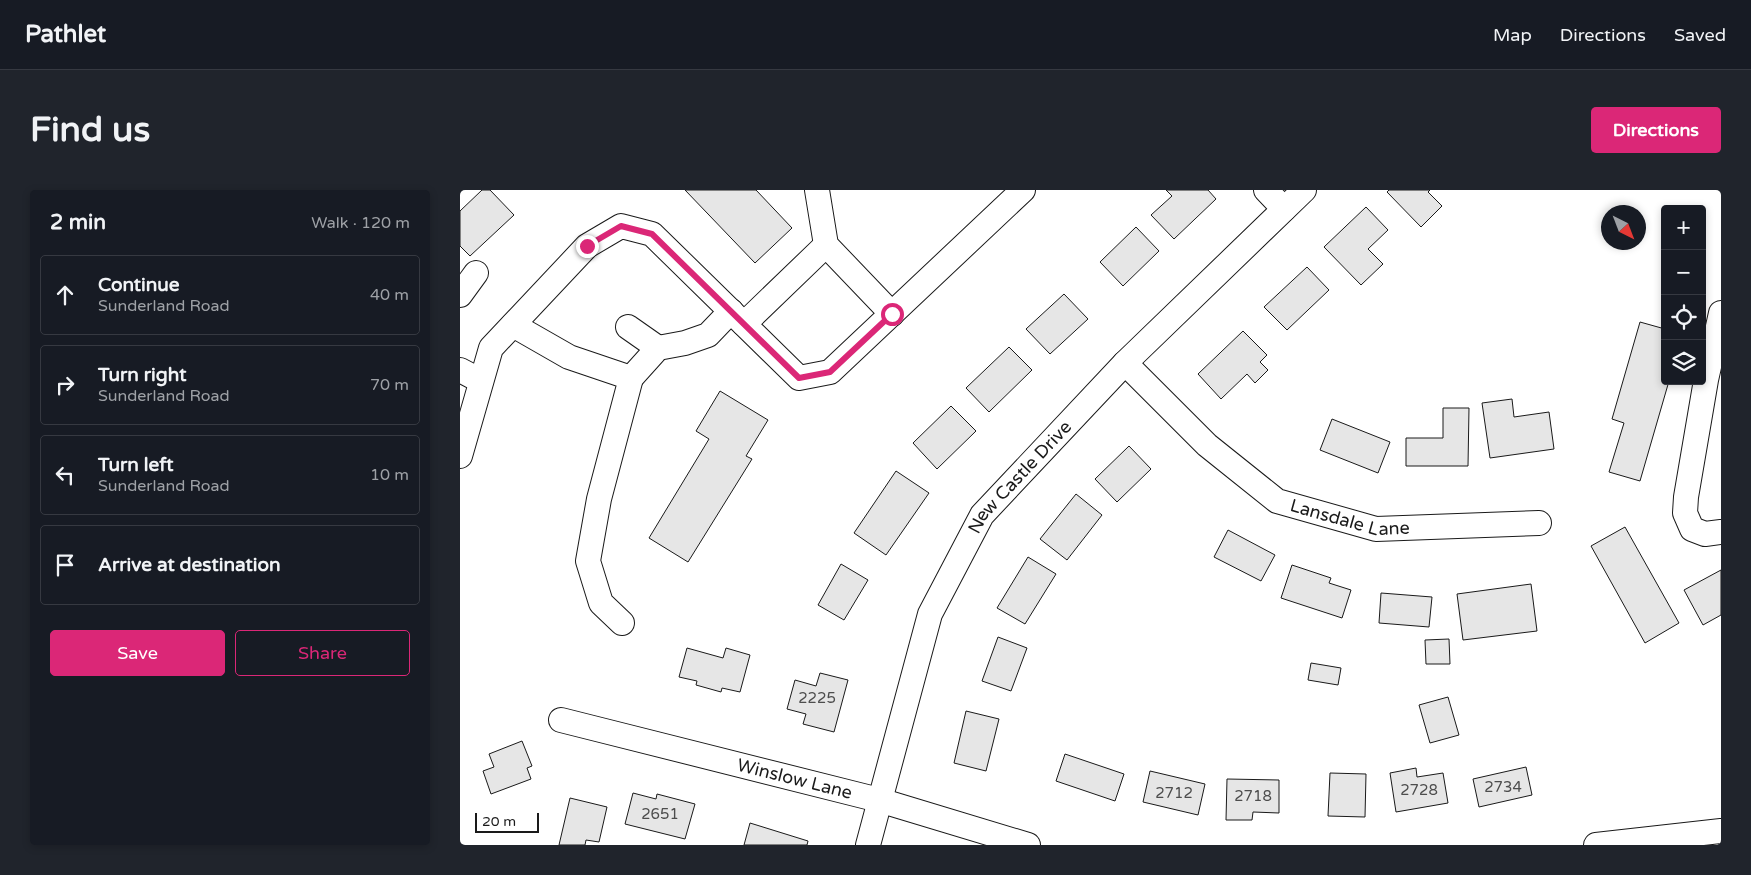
<!DOCTYPE html>
<meta charset="utf-8">
<style>
body{margin:0;font-family:"Varela Round",sans-serif;background:#20242c;color:#f1f3f6}
.controls{position:absolute;right:15px;top:15px;display:grid;overflow:hidden;border-radius:5px;box-shadow:0 2px 8px #0003}
.controls button{width:45px;height:45px;display:grid;place-items:center;padding:0;border:0;border-bottom:1px solid #363941;background:#171b24;color:#f1f3f6;font:25px sans-serif}
.compass{position:absolute;left:1141px;top:15px;width:45px;height:45px;border-radius:50%;background:#171b24;box-shadow:0 2px 8px #0003;rotate:138deg}
.scale{position:absolute;left:15px;bottom:12px;width:64px;box-sizing:border-box;padding-left:5px;border:2px solid #1a1a1a;border-top:0;font-size:14px;line-height:18px;white-space:nowrap;color:#1a1a1a;-webkit-text-stroke:4px #fff;paint-order:stroke}
.stop{position:absolute;width:15px;height:15px;margin:-11px;border:4px solid #db2777;border-radius:50%;background:#fff}
.stop.end{background:#db2777;border-color:#fff;box-shadow:0 1px 5px #0008}
.list{margin:0;padding:0;list-style:none}
h2{display:flex;justify-content:space-between;align-items:center;height:65px;margin:0;padding:0 20px;font-size:21px}
h2 small{font-size:16px;font-weight:400;color:#9ea1a6}
.list li{display:grid;grid-template-columns:32px 1fr auto;gap:15px;align-items:center;box-sizing:border-box;height:80px;margin:0 10px 10px;padding:0 10px;border:1px solid #363941;border-radius:5px}
.list b{display:block;font-size:19px;white-space:nowrap}
.list p{margin:0;font-size:16px;white-space:nowrap;color:#9ea1a6}
.list em{font-size:16px;font-style:normal;color:#9ea1a6}
.actions{display:flex;gap:10px;padding:15px 20px}
.actions a{flex:1;padding:11px 0;border:1px solid #db2777;border-radius:5px;text-align:center;font-size:18px;color:#db2777}
.actions .main{background:#db2777;color:#fff}
.icon{flex:none;width:28px;height:28px;fill:none;stroke:currentColor;stroke-width:2;stroke-linecap:round;stroke-linejoin:round}
.map{position:relative;flex:none;width:1261px;height:655px;overflow:hidden;border-radius:5px}
header{display:flex;align-items:center;gap:30px;box-sizing:border-box;height:70px;padding:0 25px;background:#171b24;border-bottom:1px solid #363941}
header strong{font-size:24px}
nav{display:flex;gap:28px;margin-inline-start:auto;font-size:18px}
.intro{display:flex;align-items:center;justify-content:space-between;box-sizing:border-box;height:120px;padding:0 30px}
h1{margin:0;font-size:35px}
.button{padding:12px 22px;border-radius:5px;background:#db2777;color:#fff;font-size:18px;font-weight:700}
main{display:flex;gap:30px;padding:0 30px}
aside{flex:1;background:#171b24;border-radius:5px;box-shadow:0 2px 8px #0003}
.map>svg:first-child{display:block}
.building{fill:#e6e6e6;stroke:#1a1a1a}
.lines{fill:none;stroke-linecap:round;stroke-linejoin:round}
.minor-casing{stroke:#1a1a1a;stroke-width:26}
.minor{stroke:#fff;stroke-width:24}
.route{stroke:#db2777;stroke-width:6}
.labels{text-anchor:middle;stroke-width:4;stroke-linejoin:round;paint-order:stroke}
.number-label{font-size:15px;fill:#4d4d4d}
.street-label{font-size:18px;fill:#1a1a1a;stroke:#fff}
</style>
<header>
<strong>Pathlet</strong>
<nav><a>Map</a><a>Directions</a><a>Saved</a></nav>
</header>
<div class="intro"><h1>Find us</h1><a class="button">Directions</a></div>
<main>
<aside>
<h2>2 min<small>Walk · 120 m</small></h2>
<ul class="list">
<li><svg class="icon" aria-label="ahead" viewBox="0 0 24 24"><path d="M12 20V5M6 11l6-6 6 6"/></svg><div><b>Continue</b><p>Sunderland Road</p></div><em>40 m</em></li>
<li><svg class="icon" aria-label="right" viewBox="0 0 24 24"><path d="M7 20v-9h11M14 6l5 5-5 5"/></svg><div><b>Turn right</b><p>Sunderland Road</p></div><em>70 m</em></li>
<li><svg class="icon" aria-label="left" viewBox="0 0 24 24"><path d="M17 20v-9H6M10 6l-5 5 5 5"/></svg><div><b>Turn left</b><p>Sunderland Road</p></div><em>10 m</em></li>
<li><svg class="icon" aria-label="arrive" viewBox="0 0 24 24"><path d="M6 21V4h12l-3 4 3 4H6"/></svg><div><b>Arrive at destination</b></div></li>
</ul>
<div class="actions"><a class="main">Save</a><a>Share</a></div>
</aside>
<div class="map">
<svg width="1261" height="655" viewBox="0 0 1261 655">
<rect width="100%" height="100%" fill="#fff"/>
<!-- building -->
<g class="building">
<polygon points="22,0 30,0 54,25 10,66 0,56 0,21"/>
<polygon points="225,0 296,0 332,38 295,73"/>
<polygon points="706,0 748,0 756,9 714,49 691,25 712,6"/>
<polygon points="929,0 970,0 968,2 982,16 961,37 927,2"/>
<polygon points="906,17 928,40 908,59 923,74 901,95 864,57"/>
<polygon points="676,37 699,61 663,96 640,72"/>
<polygon points="847,77 869,100 827,140 804,117"/>
<polygon points="604,104 628,129 590,164 566,139"/>
<polygon points="1180,132 1205,139 1205,191 1209,191 1180,291 1149,282 1164,233 1152,229"/>
<polygon points="783,141 807,165 800,172 808,180 795,193 787,184 761,209 738,184"/>
<polygon points="549,157 572,180 529,222 506,198"/>
<polygon points="260,201 308,230 286,266 292,269 228,372 189,348 249,249 236,241"/>
<polygon points="1052,209 1054,227 1089,222 1094,259 1030,268 1022,213"/>
<polygon points="491,216 516,241 477,279 453,253"/>
<polygon points="983,218 1009,218 1008,276 946,276 946,248 983,248"/>
<polygon points="872,229 930,252 918,283 860,260"/>
<polygon points="669,256 691,279 657,312 635,289"/>
<polygon points="436,281 469,303 426,365 394,343"/>
<polygon points="616,304 642,325 607,370 580,349"/>
<polygon points="1165,337 1219,433 1185,453 1131,356"/>
<polygon points="768,340 815,365 801,391 754,367"/>
<polygon points="568,367 596,384 565,434 537,418"/>
<polygon points="381,374 408,390 384,430 358,415"/>
<polygon points="832,375 871,388 869,393 891,400 882,428 821,408"/>
<polygon points="1261,380 1261,425 1243,435 1224,400"/>
<polygon points="1071,394 1077,441 1003,450 997,404"/>
<polygon points="921,403 972,407 969,437 919,433"/>
<polygon points="538,447 567,458 551,501 522,491"/>
<polygon points="989,449 990,474 966,474 965,450"/>
<polygon points="227,458 263,468 266,458 290,465 280,502 262,498 261,502 236,495 237,491 219,487"/>
<polygon points="851,473 881,478 878,495 848,490"/>
<polygon points="360,483 388,490 374,542 343,534 346,524 327,519 335,490 356,496"/>
<polygon points="988,507 999,545 970,553 959,515"/>
<polygon points="506,521 539,529 526,581 494,573"/>
<polygon points="62,551 72,576 67,578 71,589 31,604 23,581 34,577 29,564"/>
<polygon points="605,564 664,584 655,611 596,591"/>
<polygon points="1066,577 1072,605 1019,617 1013,589"/>
<polygon points="956,578 957,587 983,583 988,613 936,622 930,583"/>
<polygon points="690,581 745,594 738,625 683,612"/>
<polygon points="870,583 906,584 905,627 868,626"/>
<polygon points="767,589 819,590 819,623 793,622 792,630 766,630"/>
<polygon points="173,603 196,609 197,604 235,614 225,649 165,634"/>
<polygon points="110,608 147,617 139,652 126,650 125,655 99,655"/>
<polygon points="290,633 348,651 347,655 284,655"/>
</g>
<g class="lines">
<defs>
<g id="minor">
<polyline points="357,0 366,55 432,124"/>
<polyline points="806,0 824,19"/>
<polyline points="0,105 16,83"/>
<polyline points="1261,123 1246,190 1226,307 1225,323 1232,339 1245,344 1261,342"/>
<polyline points="284,134 366,55"/>
<polyline points="53,135 109,167 171,188 139,309 128,371 141,413 162,433"/>
<polyline points="168,137 198,158"/>
<path id="s1" d="M665,173L747,255L817,311L916,339L1079,333"/>
<polyline points="0,180 21,191"/>
<polyline points="171,188 198,158 225,153 248,145 271,121"/>
<polyline points="0,266 31,158 127,56 161,36 192,44 339,188 370,182 563,0"/>
<path id="s2" d="M101,530L419,610L568,655"/>
<path id="s3" d="M408,655L470,424L522,325L665,173L844,0"/>
<polyline points="1136,655 1261,641"/>
</g>
</defs>
<!-- minor casing -->
<use href="#minor" class="minor-casing"/>
<!-- minor -->
<use href="#minor" class="minor"/>
</g>
<g class="lines">
<!-- route -->
<polyline class="route" points="127,56 161,36 192,44 339,188 370,182 432,124"/>
</g>
<g class="labels">
<!-- number labels -->
<g class="number-label">
<text x="357" y="513">2225</text>
<text x="1043" y="602">2734</text>
<text x="959" y="605">2728</text>
<text x="714" y="608">2712</text>
<text x="793" y="611">2718</text>
<text x="200" y="629">2651</text>
</g>
<!-- street labels -->
<g class="street-label">
<text dy="6" stroke="none"><textPath href="#s3" startOffset="404">New Castle Drive</textPath></text>
<text dy="6" stroke="none"><textPath href="#s1" startOffset="281">Lansdale Lane</textPath></text>
<text dy="6" stroke="none"><textPath href="#s2" startOffset="241">Winslow Lane</textPath></text>
</g>
</g>
</svg>
<div class="controls">
<button>+</button>
<button>−</button>
<button><svg class="icon" aria-label="locate" viewBox="0 0 24 24"><circle cx="12" cy="12" r="6"/><path d="M12 2v4M12 18v4M2 12h4M18 12h4"/></svg></button>
<button><svg class="icon" aria-label="layers" viewBox="0 0 24 24"><path d="M12 4l9 5-9 5-9-5zM3 14l9 5 9-5"/></svg></button>
</div>
<svg class="compass" viewBox="-18 -18 36 36"><path d="M0-13l5 13h-10z" fill="#e53935"/><path d="M0 13l5-13h-10z" fill="#9ea1a6"/></svg>
<div class="scale">20 m</div>
<div class="stop" style="left:432px;top:124px"></div>
<div class="stop end" style="left:127px;top:56px"></div>
</div>
</main>
